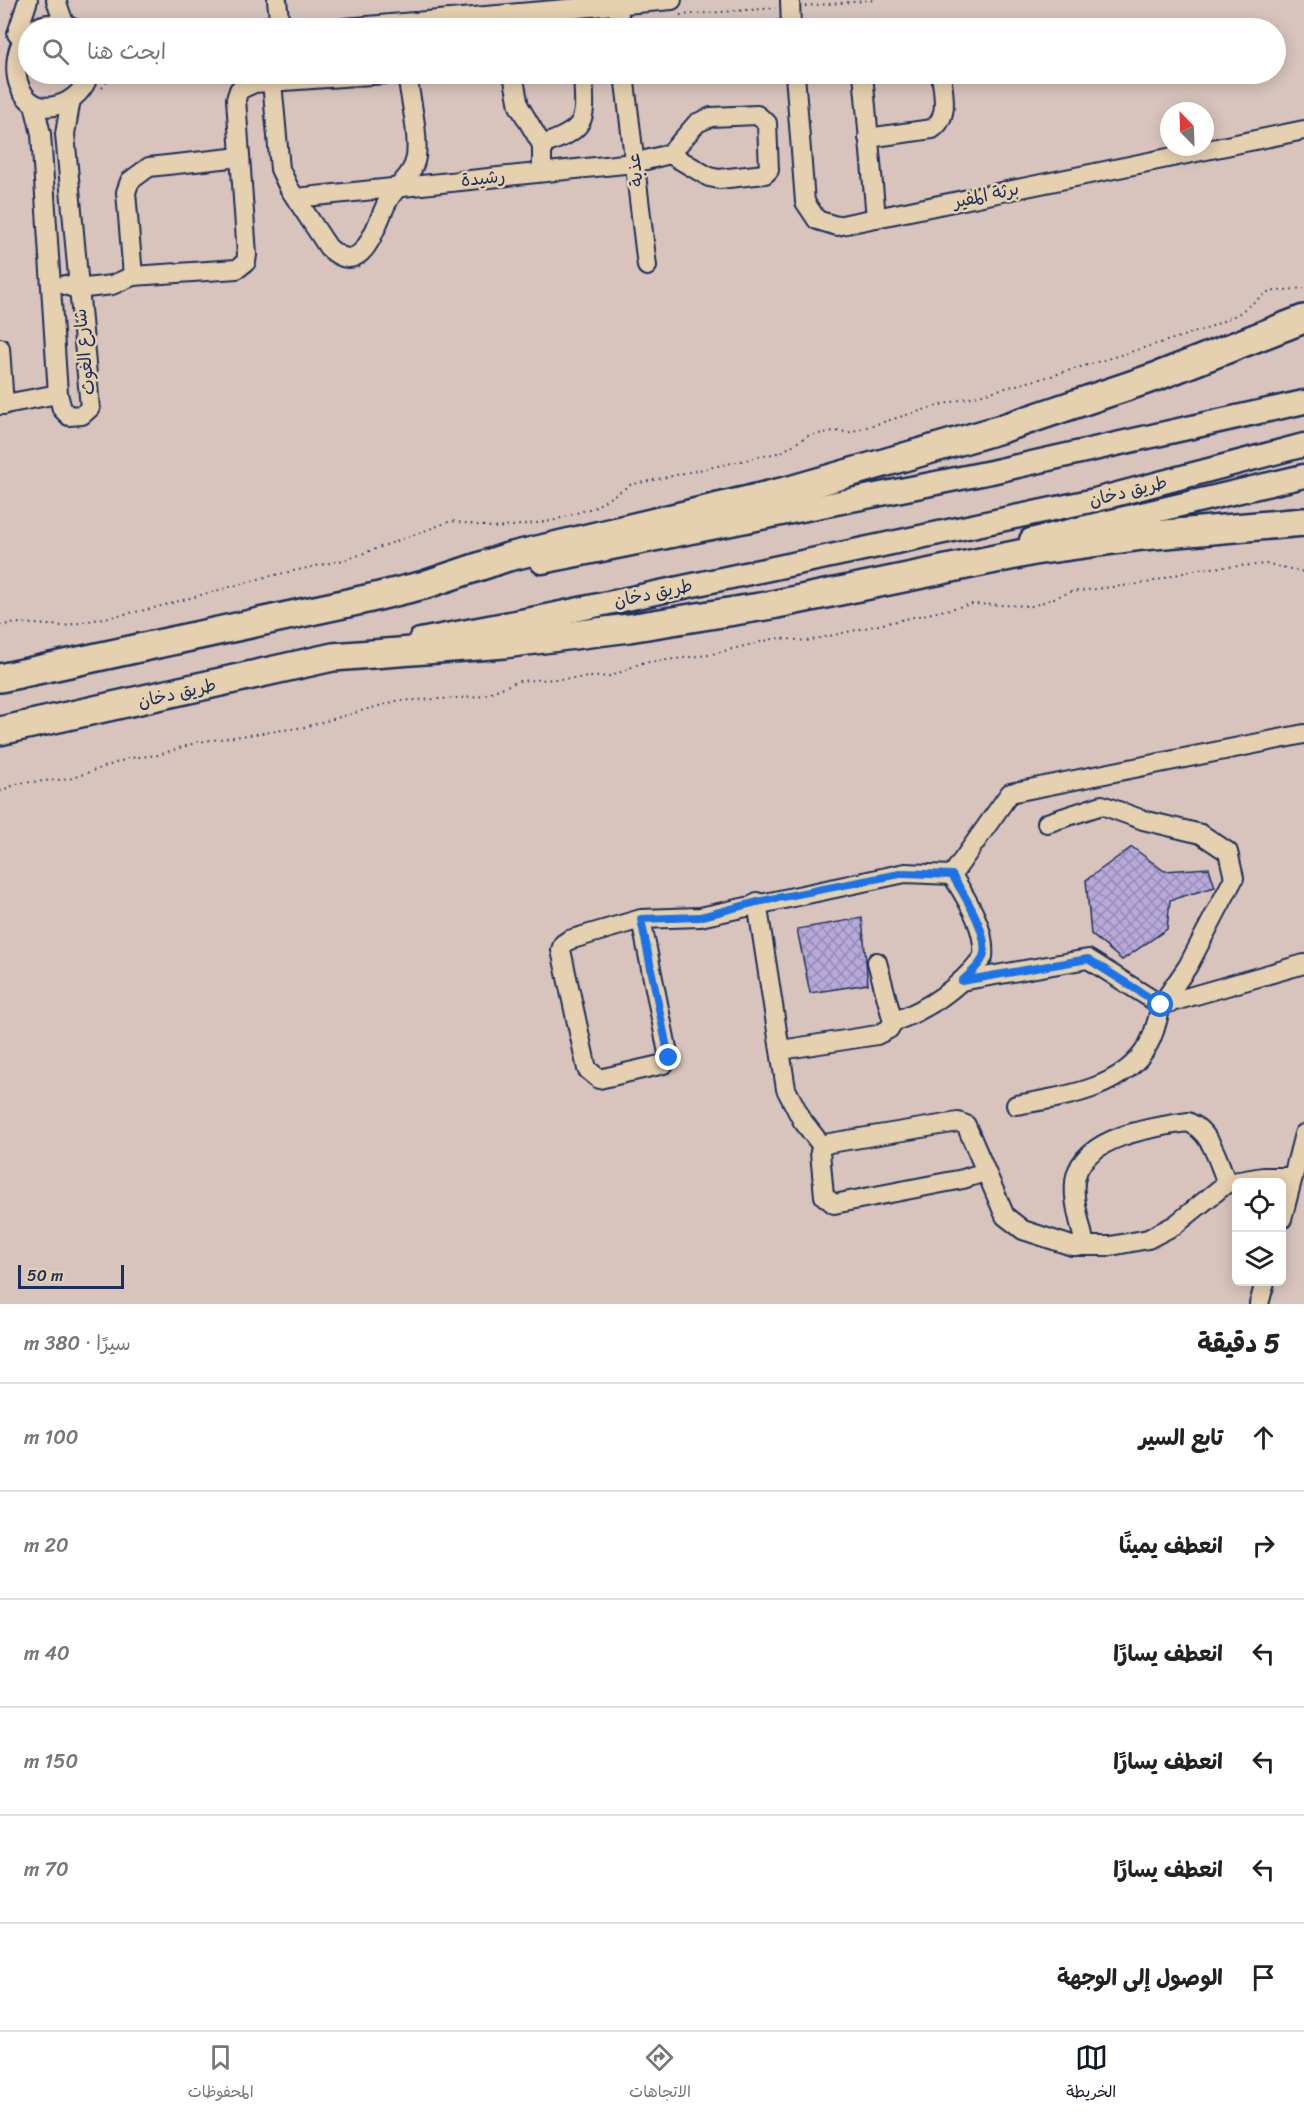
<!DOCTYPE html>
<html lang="ar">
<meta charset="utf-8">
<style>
body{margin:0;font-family:Sriracha,"Playpen Sans Arabic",sans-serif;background:#f6f6f6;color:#222;direction:rtl}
.controls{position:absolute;right:18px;bottom:18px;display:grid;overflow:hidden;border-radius:9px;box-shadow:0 3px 15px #0003}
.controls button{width:54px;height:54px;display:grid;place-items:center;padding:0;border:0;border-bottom:2px solid #e0e0e0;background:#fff;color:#222;font:30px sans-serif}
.compass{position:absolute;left:1160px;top:102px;width:54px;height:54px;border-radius:50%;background:#fff;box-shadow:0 3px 15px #0003;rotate:337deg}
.scale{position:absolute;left:18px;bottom:15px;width:106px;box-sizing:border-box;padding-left:6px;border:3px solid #1b2f5e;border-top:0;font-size:16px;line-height:21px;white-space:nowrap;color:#1b2f5e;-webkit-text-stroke:4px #e5d0af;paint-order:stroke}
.stop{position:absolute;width:18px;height:18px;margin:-14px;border:4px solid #1a73e8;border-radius:50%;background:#fff}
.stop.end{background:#1a73e8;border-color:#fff;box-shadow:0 2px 6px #0008}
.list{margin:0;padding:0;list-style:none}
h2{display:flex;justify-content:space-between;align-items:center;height:78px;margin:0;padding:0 24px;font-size:26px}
h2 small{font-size:20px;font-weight:400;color:#767676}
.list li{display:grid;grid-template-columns:39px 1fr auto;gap:18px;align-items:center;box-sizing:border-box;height:108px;padding:0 24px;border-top:2px solid #e0e0e0}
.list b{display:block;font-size:22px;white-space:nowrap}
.list em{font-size:20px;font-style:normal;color:#767676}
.icon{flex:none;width:33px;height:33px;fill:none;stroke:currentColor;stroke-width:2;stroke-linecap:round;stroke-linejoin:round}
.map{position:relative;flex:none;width:1304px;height:1304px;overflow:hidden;direction:ltr}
.search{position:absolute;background:#fff;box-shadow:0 3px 15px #0003;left:18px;right:18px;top:18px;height:66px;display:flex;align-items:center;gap:15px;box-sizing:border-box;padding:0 21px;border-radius:33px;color:#767676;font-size:22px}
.sheet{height:726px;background:#fff}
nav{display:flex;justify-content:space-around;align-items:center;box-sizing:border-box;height:84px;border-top:2px solid #e0e0e0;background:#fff;font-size:16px;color:#767676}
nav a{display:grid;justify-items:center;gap:3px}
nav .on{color:#111827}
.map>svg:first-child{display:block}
.building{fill:url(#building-cross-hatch);stroke:#1b2f5e;stroke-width:1.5}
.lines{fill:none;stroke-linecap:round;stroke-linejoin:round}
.minor-casing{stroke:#1b2f5e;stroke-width:22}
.major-casing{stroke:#1b2f5e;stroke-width:27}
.highway-casing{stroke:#1b2f5e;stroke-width:32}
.path{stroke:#1b2f5e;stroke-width:2;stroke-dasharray:1.5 4.5;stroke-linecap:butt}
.minor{stroke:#e5d0af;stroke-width:18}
.major{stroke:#e5d0af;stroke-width:22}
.highway{stroke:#e5d0af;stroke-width:27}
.route{stroke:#1a73e8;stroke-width:8}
.labels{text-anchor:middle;stroke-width:5;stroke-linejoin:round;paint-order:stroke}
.street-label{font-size:18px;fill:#1b2f5e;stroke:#e5d0af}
</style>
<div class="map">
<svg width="1304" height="1304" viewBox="0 0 1304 1304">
<defs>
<pattern id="building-cross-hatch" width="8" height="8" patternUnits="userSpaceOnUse" patternTransform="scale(1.5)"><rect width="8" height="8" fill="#b8a9d9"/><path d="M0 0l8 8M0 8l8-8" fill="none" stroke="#958ab3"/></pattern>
</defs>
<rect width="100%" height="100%" fill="#d8c4bc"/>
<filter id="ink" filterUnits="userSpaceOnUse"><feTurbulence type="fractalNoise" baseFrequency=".0167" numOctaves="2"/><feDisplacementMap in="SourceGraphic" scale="12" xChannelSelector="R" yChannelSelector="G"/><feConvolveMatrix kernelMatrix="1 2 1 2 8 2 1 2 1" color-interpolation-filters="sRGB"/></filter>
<g filter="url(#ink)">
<!-- building -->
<g class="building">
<polygon points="1132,847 1164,871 1209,868 1215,887 1170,900 1167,929 1122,960 1091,934 1086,880"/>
<polygon points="862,918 868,984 810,993 797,929"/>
</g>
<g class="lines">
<defs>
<g id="minor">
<polyline points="56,0 64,23"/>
<polyline points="277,0 280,28"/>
<polyline points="790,0 791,28"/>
<polyline points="618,5 620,28"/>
<path d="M73,28C0,0 0,123 58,105C74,101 85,88 89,74"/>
<polyline points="344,28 672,0"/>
<polyline points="17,34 28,0"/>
<polyline points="513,74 519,106 542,145 542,172"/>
<polyline points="624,74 647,266"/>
<polyline points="795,74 805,202 817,220 837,226 1304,130"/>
<polyline points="863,74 876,218"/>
<path d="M272,82L280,169L289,188L328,247C365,283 376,220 389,199C398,184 413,176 416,157C419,133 410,98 407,74"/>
<polyline points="34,104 41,134 58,394 62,409 69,416 82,415 90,408 65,134 71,99"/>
<path d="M868,138L932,129C950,117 943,93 941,74"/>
<path d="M542,145C590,128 585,120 583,74"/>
<polyline points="296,198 634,163 670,154 697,123 711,117 757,115 767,123 769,170 765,174 719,179 709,177 670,154"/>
<polyline points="133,276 126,192 130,181 149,167 240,157"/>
<polyline points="65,285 77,289 112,285 133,276 237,269 246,262 247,255 236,99 239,90 254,83 386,74"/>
<polyline points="0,348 4,405"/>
<polyline points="0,405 58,394"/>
<polyline points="757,902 786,1089 802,1120 822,1146"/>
<polyline points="641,919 669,1058 664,1064 599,1079 587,1069 561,950 563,944 569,940 641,919 700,917 905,873 952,875 1010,793 1304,734"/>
<polyline points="961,981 1088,959 1161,1005 1188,966 1234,878 1228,852 1201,834 1143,820 1102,805 1047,823"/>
<path d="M893,1022C929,1009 959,988 983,957C986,928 967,900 952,875"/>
<polyline points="781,1050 877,1035 889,1029 893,1022 877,962"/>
<path d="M1016,1105C1061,1097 1123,1090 1148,1045C1155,1033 1158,1018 1161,1005L1304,964"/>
<polyline points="985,1172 963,1179 834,1204 824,1196 820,1152 822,1146 830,1143 958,1122 966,1125 1005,1216 1023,1230 1072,1246 1111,1246 1148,1239 1175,1225 1227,1183 1263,1177 1293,1177"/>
<polyline points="1282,1219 1304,1134"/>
<path d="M1085,1246C1081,1224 1071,1198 1076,1176C1086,1136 1154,1127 1188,1122C1212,1132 1218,1162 1227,1183"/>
<polyline points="1259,1304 1265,1282"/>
</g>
<g id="major">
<polyline points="1031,540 1304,476"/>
<polyline points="542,562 991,472 1304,402"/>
<polyline points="420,640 542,617 1095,500 1304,445"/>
</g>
<g id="highway">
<polyline points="0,678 371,598 424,585 508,557 790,490 1001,429 1158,376 1304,319"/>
<polyline points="0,731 333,657 504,644 629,628 772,605 1034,551 1143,536 1304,522"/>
</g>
</defs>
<!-- minor casing -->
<use href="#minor" class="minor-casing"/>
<!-- major casing -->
<use href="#major" class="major-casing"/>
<!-- highway casing -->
<use href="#highway" class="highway-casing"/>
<!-- path -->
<g class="path">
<polyline points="805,6 876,0"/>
<polyline points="680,15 776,8"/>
<polyline points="296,23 329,20"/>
<polyline points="236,28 263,26"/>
<polyline points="102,88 113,74"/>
<polyline points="0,625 20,623 63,626 150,609 266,577 348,559 451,521 497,528 552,521 595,507 630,485 782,452 807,436 834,431 850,432 933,407 1051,376 1206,329 1238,314 1267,292 1304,288"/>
<polyline points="0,791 19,783 69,779 130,758 158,755 198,742 305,727 396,701 479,697 519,681 612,676 641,663 708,655 777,638 807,641 972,604 1033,606 1070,592 1147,583 1197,569 1268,564 1304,572"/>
</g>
<!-- minor -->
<use href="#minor" class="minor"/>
<!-- major -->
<use href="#major" class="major"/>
<!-- highway -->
<use href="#highway" class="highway"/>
</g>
</g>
<g class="lines" filter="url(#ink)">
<!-- route -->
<path class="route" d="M669,1058L641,919L700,917L757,902L905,873L952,875C963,893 991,936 983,957C980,966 968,975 962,981L1088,959L1161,1005"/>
</g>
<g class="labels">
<!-- street labels -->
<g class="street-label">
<text transform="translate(635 170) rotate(-97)" y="6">عذبة</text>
<text transform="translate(483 178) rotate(-6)" y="6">رشيدة</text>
<text transform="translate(986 195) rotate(-12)" y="6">برثة المفير</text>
<text transform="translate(84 352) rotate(-96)" y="6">شارع الغوث</text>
<text transform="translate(1128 491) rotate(-14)" y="6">طريق دخان</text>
<text transform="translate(653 593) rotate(-12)" y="6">طريق دخان</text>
<text transform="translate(177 693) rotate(-13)" y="6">طريق دخان</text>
</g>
</g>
</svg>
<div class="controls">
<button><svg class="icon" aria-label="locate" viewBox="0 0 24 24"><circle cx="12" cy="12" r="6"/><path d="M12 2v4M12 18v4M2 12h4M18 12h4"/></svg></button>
<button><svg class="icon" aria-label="layers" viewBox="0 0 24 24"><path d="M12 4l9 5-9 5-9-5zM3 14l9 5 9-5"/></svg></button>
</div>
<svg class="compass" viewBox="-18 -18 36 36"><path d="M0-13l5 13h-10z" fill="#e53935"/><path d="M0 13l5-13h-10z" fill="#767676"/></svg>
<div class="scale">50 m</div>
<div class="stop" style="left:1161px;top:1005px"></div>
<div class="stop end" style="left:669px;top:1058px"></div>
<div class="search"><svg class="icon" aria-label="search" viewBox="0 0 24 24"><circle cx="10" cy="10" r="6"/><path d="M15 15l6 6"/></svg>ابحث هنا</div>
</div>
<section class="sheet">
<h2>5 دقيقة<small>سيرًا · 380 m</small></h2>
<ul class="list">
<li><svg class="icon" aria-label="ahead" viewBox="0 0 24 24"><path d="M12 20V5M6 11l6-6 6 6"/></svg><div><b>تابع السير</b></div><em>100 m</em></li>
<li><svg class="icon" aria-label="right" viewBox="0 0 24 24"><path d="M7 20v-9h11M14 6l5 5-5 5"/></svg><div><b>انعطف يمينًا</b></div><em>20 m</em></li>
<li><svg class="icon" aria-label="left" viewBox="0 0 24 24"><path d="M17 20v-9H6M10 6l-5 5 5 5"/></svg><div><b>انعطف يسارًا</b></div><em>40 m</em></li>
<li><svg class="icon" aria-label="left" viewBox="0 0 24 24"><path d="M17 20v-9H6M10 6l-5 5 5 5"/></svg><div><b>انعطف يسارًا</b></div><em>150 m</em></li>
<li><svg class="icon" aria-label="left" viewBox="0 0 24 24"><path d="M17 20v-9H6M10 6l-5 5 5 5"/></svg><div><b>انعطف يسارًا</b></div><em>70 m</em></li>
<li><svg class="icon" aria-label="arrive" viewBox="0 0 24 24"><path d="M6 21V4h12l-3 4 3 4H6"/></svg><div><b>الوصول إلى الوجهة</b></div></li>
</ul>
</section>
<nav>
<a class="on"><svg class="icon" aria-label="map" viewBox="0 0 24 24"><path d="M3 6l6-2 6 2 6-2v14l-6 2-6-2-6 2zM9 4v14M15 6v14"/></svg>الخريطة</a>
<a><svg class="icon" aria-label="directions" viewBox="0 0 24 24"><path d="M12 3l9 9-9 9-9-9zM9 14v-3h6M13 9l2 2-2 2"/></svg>الاتجاهات</a>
<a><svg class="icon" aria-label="saved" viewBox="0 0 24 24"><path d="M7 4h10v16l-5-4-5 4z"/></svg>المحفوظات</a>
</nav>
